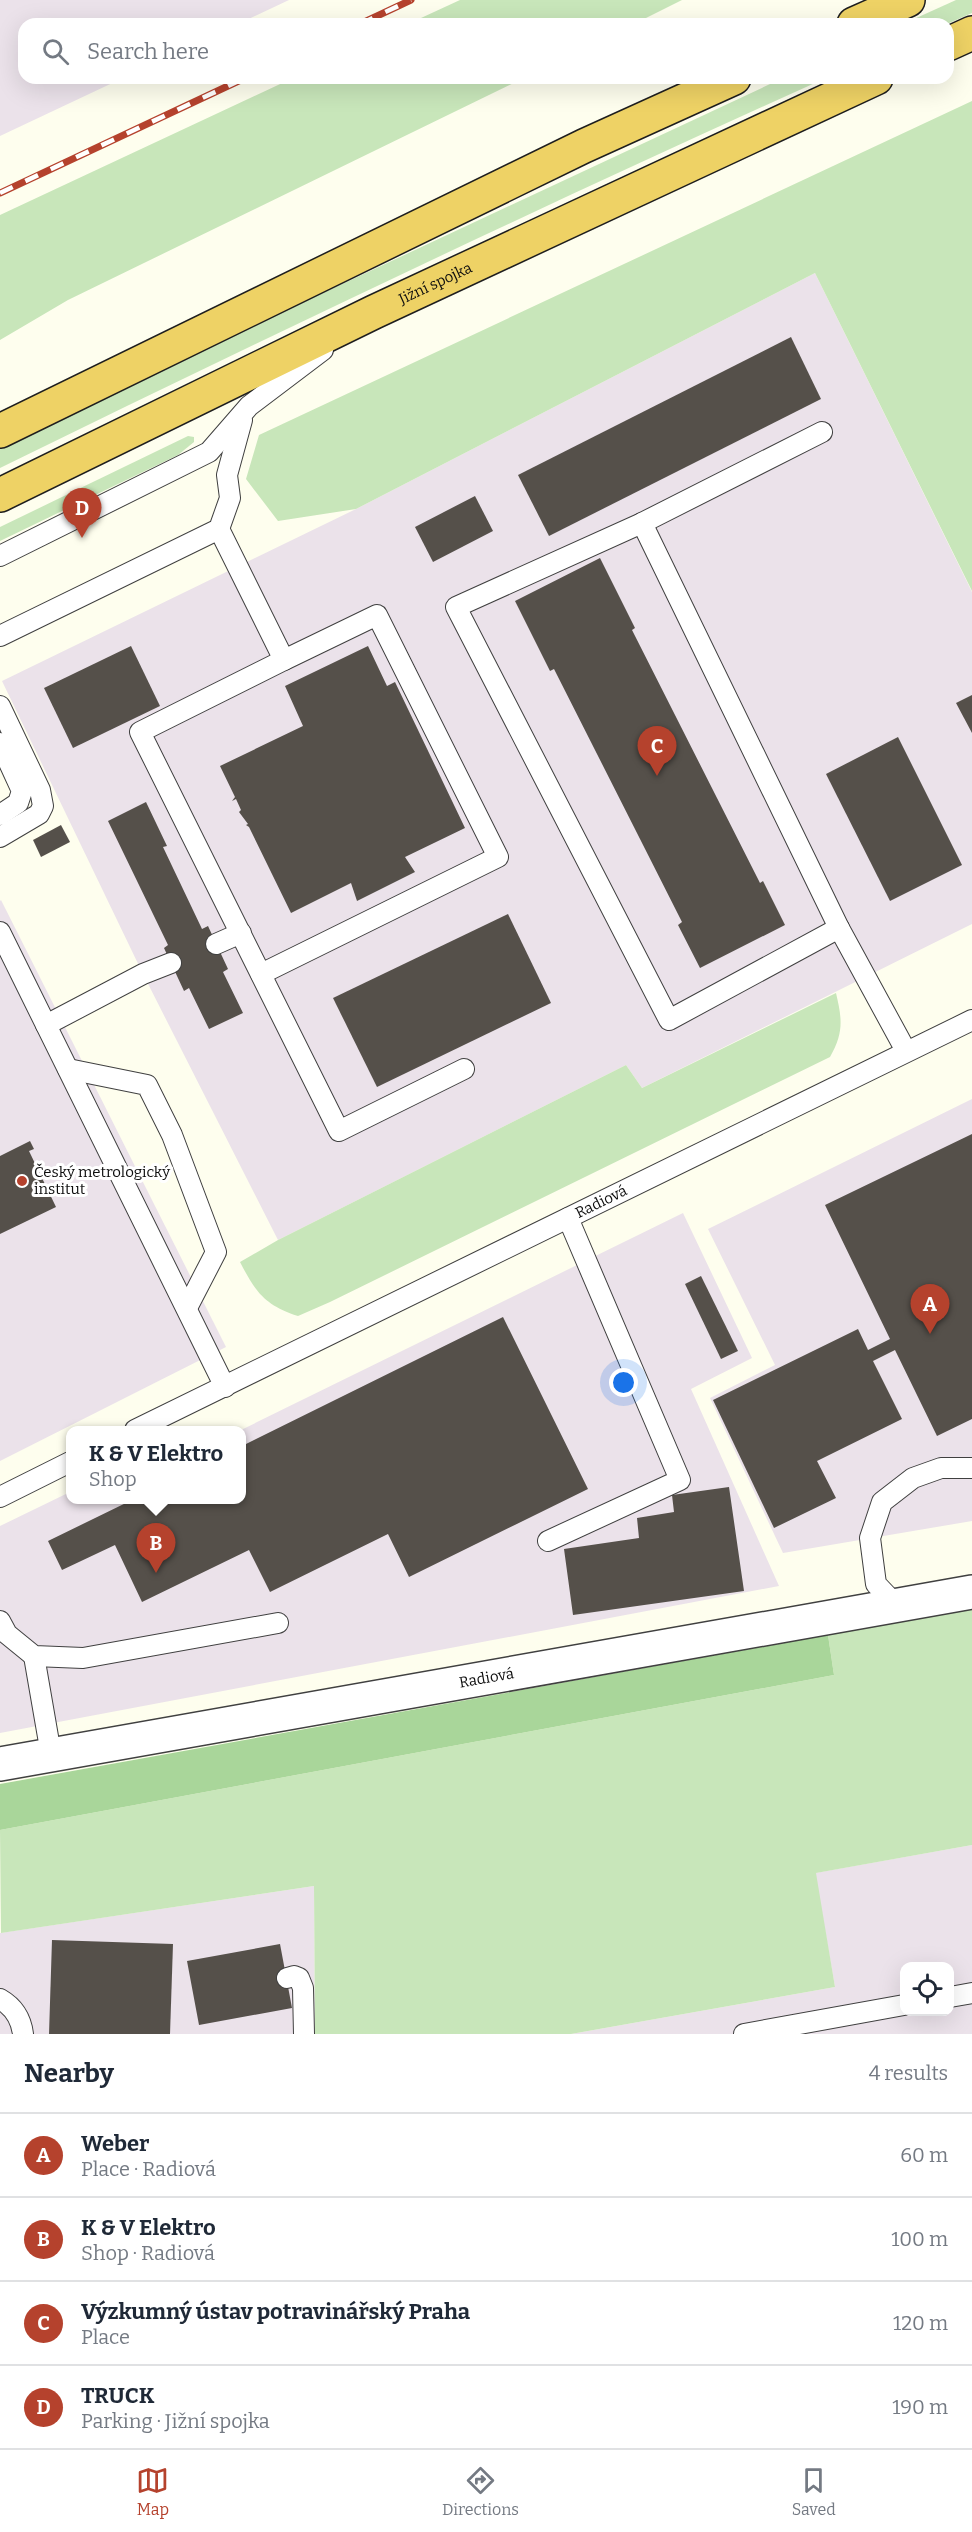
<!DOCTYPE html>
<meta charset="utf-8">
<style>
body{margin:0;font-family:Bitter,serif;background:#f6f6f7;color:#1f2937}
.controls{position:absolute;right:18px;bottom:18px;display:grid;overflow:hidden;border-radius:12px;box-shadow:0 6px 24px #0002}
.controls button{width:54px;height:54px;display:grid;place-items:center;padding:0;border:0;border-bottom:2px solid #e0e1e3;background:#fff;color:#1f2937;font:30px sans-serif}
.you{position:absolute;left:624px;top:1383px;width:21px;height:21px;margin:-15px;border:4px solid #fff;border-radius:50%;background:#1a73e8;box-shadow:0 0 0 9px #1a73e833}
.badge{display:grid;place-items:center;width:39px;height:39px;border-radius:50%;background:#b5422d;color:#fff;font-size:20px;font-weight:700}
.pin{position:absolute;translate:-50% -50px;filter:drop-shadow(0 2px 3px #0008)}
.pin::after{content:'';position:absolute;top:32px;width:21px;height:18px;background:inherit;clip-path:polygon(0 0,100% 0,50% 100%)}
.popup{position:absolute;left:66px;top:1426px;width:180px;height:78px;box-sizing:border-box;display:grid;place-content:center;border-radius:12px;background:#fff;filter:drop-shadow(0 2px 4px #0005);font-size:20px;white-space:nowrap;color:#747a83}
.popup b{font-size:22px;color:#1f2937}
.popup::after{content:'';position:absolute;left:50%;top:100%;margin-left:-12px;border:12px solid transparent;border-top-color:#fff}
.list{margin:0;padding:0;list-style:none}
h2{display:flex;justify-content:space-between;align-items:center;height:78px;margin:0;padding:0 24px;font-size:26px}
h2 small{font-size:20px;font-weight:400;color:#747a83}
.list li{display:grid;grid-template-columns:39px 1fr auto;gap:18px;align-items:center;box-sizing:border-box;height:84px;padding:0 24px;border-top:2px solid #e0e1e3}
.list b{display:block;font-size:22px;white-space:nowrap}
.list p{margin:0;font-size:20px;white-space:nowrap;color:#747a83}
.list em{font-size:20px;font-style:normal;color:#747a83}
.icon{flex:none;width:33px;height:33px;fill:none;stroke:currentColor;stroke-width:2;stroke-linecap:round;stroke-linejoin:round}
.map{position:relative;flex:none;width:972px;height:2034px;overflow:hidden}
.search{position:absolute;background:#fff;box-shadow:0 6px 24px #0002;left:18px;right:18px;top:18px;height:66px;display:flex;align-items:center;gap:15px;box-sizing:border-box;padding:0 21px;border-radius:18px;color:#747a83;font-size:22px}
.sheet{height:414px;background:#fff}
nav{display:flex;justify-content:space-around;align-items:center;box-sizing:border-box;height:84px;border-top:2px solid #e0e1e3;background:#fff;font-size:16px;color:#747a83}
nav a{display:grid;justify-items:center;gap:3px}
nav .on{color:#b5422d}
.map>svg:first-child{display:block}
.industrial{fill:#ebe2ea;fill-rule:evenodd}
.green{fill:#c8e6ba}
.forest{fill:#a9d69a}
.building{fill:#55504a}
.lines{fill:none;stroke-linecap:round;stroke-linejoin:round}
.service-casing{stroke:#404040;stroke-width:22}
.minor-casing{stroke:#404040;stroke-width:36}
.trunk-casing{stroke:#1e1e1e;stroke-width:36}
.service{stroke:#fff;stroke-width:20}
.minor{stroke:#fff;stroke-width:33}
.trunk{stroke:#eed265;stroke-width:33}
.rail-casing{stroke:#b5422d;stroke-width:7}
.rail{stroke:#fff;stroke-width:4.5;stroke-dasharray:14;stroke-linecap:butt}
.poi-dot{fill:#b5422d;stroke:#fff;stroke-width:2}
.labels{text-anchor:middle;stroke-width:6;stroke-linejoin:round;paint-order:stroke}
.street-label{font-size:15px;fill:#0d0d0d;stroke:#fff}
.poi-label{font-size:15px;fill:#0d0d0d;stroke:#fff;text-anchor:start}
</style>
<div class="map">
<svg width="972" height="2034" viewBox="0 0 972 2034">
<rect width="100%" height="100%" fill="#fefeee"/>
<!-- industrial -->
<g class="industrial">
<polygon points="0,0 289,0 238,24 24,24 24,78 123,78 0,136"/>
<polygon points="815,273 972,592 972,924 642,1088 626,1065 278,1240 143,974 2,681 356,509"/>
<polygon points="1,900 226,1347 0,1461 0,901"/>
<polygon points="972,1099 972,1521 783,1553 710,1398 775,1365 708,1229"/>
<polygon points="683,1213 752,1358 691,1389 779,1586 0,1733 0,1526 70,1492 70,1500 242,1500 241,1430"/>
<path d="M972,1845V2034H571L835,1987L815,1873ZM904,1966H950V2012H904Z"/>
<polygon points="314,1886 315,2034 0,2034 0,1933"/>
</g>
<!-- green -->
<g class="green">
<polygon points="460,0 682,0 634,24 408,24"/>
<polygon points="956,0 972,0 972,13 947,24 903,24"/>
<polygon points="293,78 524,78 68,300 0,340 0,215"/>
<path d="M783,78H826C548,203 274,334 0,468V449L246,329Z"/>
<polygon points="972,101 972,591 815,273 356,509 278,521 246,479 259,435"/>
<polygon points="188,436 194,437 194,442 178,455 0,541 0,527"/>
<path d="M836,993C842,1019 844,1032 830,1057L330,1302L298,1316C265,1305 256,1293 240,1262L278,1240L626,1065L642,1088Z"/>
<polygon points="972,1609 972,1845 816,1873 835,1987 571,2034 315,2034 314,1886 1,1933 0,1830 834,1675 828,1635"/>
</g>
<!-- forest -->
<polygon class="forest" points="828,1635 834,1675 0,1830 0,1784"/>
<!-- building -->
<g class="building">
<polygon points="791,337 821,399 549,536 518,475"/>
<polygon points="475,496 493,531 433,562 415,527"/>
<polygon points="600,558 635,628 632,630 760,883 763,881 785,925 700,968 678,925 682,922 554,669 550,671 515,601"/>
<polygon points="131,646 160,706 73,748 44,688"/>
<polygon points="368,646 387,686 395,682 465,828 405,857 415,872 357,901 351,883 291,913 249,827 246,825 248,824 239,812 241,810 236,799 232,801 235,797 220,766 303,726 285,686"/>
<polygon points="972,695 972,733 956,703"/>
<polygon points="898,737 962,865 890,901 826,774"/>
<polygon points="146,802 167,846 163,847 202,929 208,926 228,969 223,972 243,1013 209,1029 189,988 184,991 164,948 168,945 108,821"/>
<polygon points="61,825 70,842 41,857 33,840"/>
<polygon points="508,914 551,1003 377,1087 333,998"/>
<polygon points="972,1134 972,1419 937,1436 895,1350 873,1361 902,1419 817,1461 836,1498 774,1528 713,1400 858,1329 868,1350 890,1339 825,1205"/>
<polygon points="30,1141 34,1149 29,1151 56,1207 0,1234 0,1156"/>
<polygon points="701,1276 738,1351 721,1359 685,1284"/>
<polygon points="503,1317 588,1489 409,1577 388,1534 270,1592 249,1550 142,1602 115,1545 62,1570 48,1541 132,1500 242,1500 242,1446"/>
<polygon points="729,1487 744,1591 573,1615 564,1549 639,1538 637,1518 674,1512 672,1495"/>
<polygon points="52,1940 173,1944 170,2034 49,2034"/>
<polygon points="280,1944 292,2008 199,2025 187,1961"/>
</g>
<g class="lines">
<defs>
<g id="service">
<polyline points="822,432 642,523 456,607 669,1020 839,928"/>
<polyline points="642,523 839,928 906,1051"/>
<polyline points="219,529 284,660 140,732 339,1131 464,1069"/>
<polyline points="0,556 209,452 249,406 323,350"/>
<polyline points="0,636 219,529 230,498 227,475 242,420"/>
<polyline points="0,706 40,790 43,806 39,814 0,837"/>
<polyline points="0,743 22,791 18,803 0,815"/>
<polyline points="0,932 225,1387"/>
<polyline points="216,944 241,933"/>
<polyline points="261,974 498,857 377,615 284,660"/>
<polyline points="46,1025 143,974 171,963"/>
<polyline points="68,1069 147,1085 172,1135 216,1252 187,1308"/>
<path id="s1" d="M135,1430L972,1020"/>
<polyline points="0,1497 70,1462"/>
<polyline points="548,1541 680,1480 568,1218"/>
<polyline points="897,1606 876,1584 870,1538 882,1502 913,1478 941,1468 972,1468"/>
<polyline points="0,1621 7,1634 34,1656 83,1658 278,1623"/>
<polyline points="34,1656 51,1754"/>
<polyline points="287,1978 294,1976 299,1978 303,1988 304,2034"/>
<polyline points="950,1997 972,1993"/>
<path d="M0,1999C14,2007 21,2018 23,2034"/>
<polyline points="744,2034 904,2005"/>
</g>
<g id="minor">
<path id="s2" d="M0,1764L972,1592"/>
</g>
<g id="trunk">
<polyline points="854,24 908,0"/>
<polyline points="948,44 972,33"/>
<polyline points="0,431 584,146 734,78"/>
<path id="s3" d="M0,495L374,312L876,78"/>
</g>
</defs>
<!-- service casing -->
<use href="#service" class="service-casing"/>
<!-- minor casing -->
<use href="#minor" class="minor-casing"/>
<!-- trunk casing -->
<use href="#trunk" class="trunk-casing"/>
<!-- service -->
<use href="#service" class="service"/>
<!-- minor -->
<use href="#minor" class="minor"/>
<!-- trunk -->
<use href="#trunk" class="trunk"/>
<defs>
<g id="rail">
<polyline points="360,24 411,0"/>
<polyline points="0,193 245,78"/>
</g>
</defs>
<!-- rail casing -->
<use href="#rail" class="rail-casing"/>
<!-- rail -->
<use href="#rail" class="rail"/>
</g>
<!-- markers -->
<circle class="poi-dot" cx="22" cy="1181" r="6"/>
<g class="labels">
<!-- street labels -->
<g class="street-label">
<text dy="5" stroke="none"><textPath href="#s3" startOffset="484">Jižní spojka</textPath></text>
<text dy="5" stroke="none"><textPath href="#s1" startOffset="519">Radiová</textPath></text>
<text dy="5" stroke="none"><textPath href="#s2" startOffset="494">Radiová</textPath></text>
</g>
<!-- poi labels -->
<g class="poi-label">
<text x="34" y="1177">Český metrologický<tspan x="34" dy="17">institut</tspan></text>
</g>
</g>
</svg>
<div class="controls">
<button><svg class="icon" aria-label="locate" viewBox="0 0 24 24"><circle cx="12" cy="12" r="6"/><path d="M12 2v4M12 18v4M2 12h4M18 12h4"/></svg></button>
</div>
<div class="you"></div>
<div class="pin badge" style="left:930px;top:1334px">A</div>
<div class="pin badge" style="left:156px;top:1573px">B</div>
<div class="popup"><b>K &amp; V Elektro</b>Shop</div>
<div class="pin badge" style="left:657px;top:776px">C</div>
<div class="pin badge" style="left:82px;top:538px">D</div>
<div class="search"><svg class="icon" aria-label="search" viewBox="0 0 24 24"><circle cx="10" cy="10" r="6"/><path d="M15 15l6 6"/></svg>Search here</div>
</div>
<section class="sheet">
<h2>Nearby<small>4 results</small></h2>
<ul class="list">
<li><span class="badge">A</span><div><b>Weber</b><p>Place · Radiová</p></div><em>60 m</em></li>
<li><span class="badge">B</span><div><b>K &amp; V Elektro</b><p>Shop · Radiová</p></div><em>100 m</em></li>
<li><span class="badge">C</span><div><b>Výzkumný ústav potravinářský Praha</b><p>Place</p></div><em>120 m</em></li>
<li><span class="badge">D</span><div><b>TRUCK</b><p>Parking · Jižní spojka</p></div><em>190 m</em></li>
</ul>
</section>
<nav>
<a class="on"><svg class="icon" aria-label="map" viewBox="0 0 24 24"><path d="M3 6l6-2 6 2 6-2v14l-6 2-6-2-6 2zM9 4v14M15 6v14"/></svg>Map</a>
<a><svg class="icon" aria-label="directions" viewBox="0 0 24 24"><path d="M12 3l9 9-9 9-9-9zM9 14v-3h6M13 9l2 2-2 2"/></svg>Directions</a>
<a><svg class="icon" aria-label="saved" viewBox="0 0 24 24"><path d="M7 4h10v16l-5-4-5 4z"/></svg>Saved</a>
</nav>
